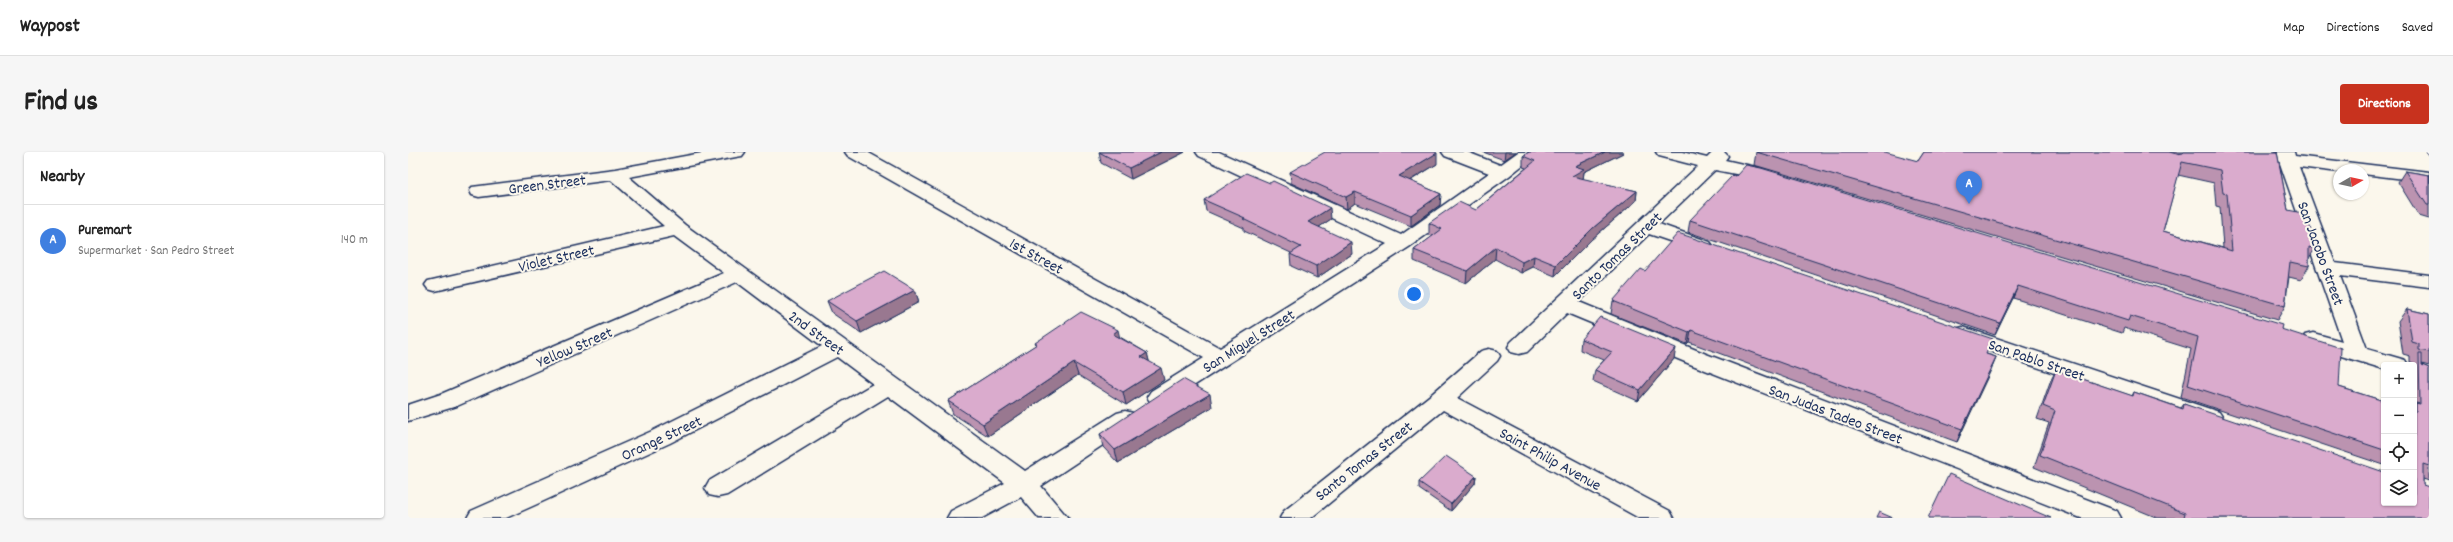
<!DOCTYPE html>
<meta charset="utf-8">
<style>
body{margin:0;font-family:Dekko,sans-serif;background:#f6f6f6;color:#222}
.controls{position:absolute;right:12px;bottom:12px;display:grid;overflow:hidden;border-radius:4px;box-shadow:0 1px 3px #0004}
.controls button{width:36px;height:36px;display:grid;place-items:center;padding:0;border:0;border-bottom:1px solid #e0e0e0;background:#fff;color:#222;font:20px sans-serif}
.compass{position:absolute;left:1925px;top:12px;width:36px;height:36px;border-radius:50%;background:#fff;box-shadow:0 1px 3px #0004;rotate:81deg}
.you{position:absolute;left:1006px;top:142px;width:14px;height:14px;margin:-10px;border:3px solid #fff;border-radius:50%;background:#1a73e8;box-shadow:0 0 0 6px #1a73e833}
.badge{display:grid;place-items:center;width:26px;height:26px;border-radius:50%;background:#c8321e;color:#fff;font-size:13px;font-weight:700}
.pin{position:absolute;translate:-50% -33px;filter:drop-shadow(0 1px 2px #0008)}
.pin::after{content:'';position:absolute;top:21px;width:14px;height:12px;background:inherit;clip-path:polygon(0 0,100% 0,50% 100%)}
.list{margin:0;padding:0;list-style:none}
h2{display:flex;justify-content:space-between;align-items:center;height:52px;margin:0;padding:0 16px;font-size:17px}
h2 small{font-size:13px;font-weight:400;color:#767676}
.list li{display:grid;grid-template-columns:26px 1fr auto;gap:12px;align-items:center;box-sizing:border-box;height:72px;padding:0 16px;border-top:1px solid #e0e0e0}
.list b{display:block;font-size:15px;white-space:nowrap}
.list p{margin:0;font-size:13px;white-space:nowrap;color:#767676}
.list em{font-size:13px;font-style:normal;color:#767676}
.icon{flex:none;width:22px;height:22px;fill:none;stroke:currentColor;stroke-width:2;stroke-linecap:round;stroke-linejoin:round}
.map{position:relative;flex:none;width:2021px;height:366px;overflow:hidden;border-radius:4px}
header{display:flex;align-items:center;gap:24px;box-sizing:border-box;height:56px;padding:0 20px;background:#fff;border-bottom:1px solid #e0e0e0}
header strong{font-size:19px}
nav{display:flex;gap:22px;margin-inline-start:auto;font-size:14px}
.intro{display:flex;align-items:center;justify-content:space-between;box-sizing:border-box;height:96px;padding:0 24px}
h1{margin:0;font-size:28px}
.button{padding:10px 18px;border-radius:4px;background:#c8321e;color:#fff;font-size:14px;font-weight:700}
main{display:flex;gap:24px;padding:0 24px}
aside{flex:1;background:#fff;border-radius:4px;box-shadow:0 1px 3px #0004}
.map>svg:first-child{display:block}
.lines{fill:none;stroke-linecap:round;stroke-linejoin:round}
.minor-casing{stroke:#1b2f5e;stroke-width:3}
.minor{fill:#fbf7ec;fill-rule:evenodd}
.wall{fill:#bb93b0;stroke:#1b2f5e;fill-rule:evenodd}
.shaded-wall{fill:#997890;stroke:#1b2f5e}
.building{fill:#daabcd;stroke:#1b2f5e;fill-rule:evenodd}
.labels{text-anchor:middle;stroke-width:4;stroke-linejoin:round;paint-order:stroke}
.street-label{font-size:16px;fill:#1b2f5e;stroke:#fbf7ec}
</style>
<header>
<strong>Waypost</strong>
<nav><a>Map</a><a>Directions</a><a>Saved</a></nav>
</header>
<div class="intro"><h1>Find us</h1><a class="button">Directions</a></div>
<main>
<aside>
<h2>Nearby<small></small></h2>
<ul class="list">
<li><span class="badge" style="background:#3f7fe0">A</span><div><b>Puremart</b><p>Supermarket · San Pedro Street</p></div><em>140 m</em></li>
</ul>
</aside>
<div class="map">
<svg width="2021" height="366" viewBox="0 0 2021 366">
<rect width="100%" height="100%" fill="#fbf7ec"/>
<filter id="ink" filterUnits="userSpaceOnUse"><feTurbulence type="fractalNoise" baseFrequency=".025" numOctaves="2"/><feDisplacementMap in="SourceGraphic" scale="8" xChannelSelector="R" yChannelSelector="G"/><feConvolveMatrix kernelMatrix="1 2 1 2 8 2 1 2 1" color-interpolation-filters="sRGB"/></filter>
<g filter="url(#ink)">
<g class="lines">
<defs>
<g id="minor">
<polygon points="299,0 337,0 334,4 328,5 221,25 277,73 617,319 709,261 717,259 725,261 729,267 725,273 633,334 660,366 631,366 613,345 574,366 539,366 543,359 597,331 480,244 319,343 310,345 301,343 297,336 301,329 465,232 429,205 262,291 127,353 98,366 59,366 63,359 244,279 414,194 329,130 49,254 0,269 0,253 33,242 316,121 266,84 27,139 20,137 17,133 20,129 256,74 203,28 71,45 64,43 62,39 64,35 207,17"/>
<polygon points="437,0 459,0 812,196 979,92 791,4 788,0 811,0 993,83 1081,21 1037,4 1034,0 1059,0 1092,13 1110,0 1131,0 1101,24 1001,95 759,251 751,253 743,251 739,245 743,239 796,206 440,4"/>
<polygon points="1248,0 1274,0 1299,6 1305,0 1316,0 1320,4 1317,8 1370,20 1373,24 1370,28 1364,29 1307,18 1251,72 1302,90 1305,94 1302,98 1295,100 1288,98 1241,82 1171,150 1298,202 1709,359 1713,366 1673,366 1282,212 1159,161 1119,200 1111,202 1103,200 1100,195 1103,190 1290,14 1251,4"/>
<polygon points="1868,0 1886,0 1887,4 2021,20 2021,30 1955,22 1955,18 1931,20 1891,15 1927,111 2021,123 2021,135 1932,124 1959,197 1997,208 2000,213 1976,213 1976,217 1897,193 1894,188 1897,183 1905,181 1934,189"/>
<polygon points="1555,175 1811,260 1815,266 1811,272 1803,274 1795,272 1547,187 1544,182 1547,177"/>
<polygon points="1081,197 1089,199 1092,204 1089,209 1049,246 1262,359 1266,366 1231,366 1035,258 903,366 872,366 876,359 1025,241 1073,199"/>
</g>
</defs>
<!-- minor casing -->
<use href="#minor" class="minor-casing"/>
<!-- minor -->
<use href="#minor" class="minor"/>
</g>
<!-- wall -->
<g class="wall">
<polygon points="691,0 777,0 723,27 693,11"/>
<polygon points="1075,0 1108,0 1096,8"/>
<polygon points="1121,0 1215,0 1215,1 1176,20 1175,27 1229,39 1228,49 1184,87 1147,124 1125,115 1113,121 1087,107 1058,131 1006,109 1006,98 1025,84 1021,83 1021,71 1068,58 1118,16 1115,15 1115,4"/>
<path d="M1348,0L1510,9L1516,0H1869L1880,58L1907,97L1901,106V114L1893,128L1881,125L1877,154L1869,168L1346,13ZM1770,23L1806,31L1808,54L1812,55L1815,96L1755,79Z"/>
<polygon points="2018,0 2021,0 2021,4"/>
<polygon points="1029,12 1002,29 1033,42 1032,53 1003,74 947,51 939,57 883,31 882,20"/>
<polygon points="1997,19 2021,23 2021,67 2011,64 1990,30"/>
<polygon points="796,48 923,67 911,75 944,102 909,126 883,114 882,102 883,101 836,79 836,76 798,59"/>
<polygon points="1282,68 1873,177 1931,235 1976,249 1976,313 1773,245 1783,197 1716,176 1714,181 1605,146 1587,183 1280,80"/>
<polygon points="1237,119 1579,202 1588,205 1549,290 1281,190 1279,192 1203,162 1205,149"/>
<polygon points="507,138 511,150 453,181 424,161 419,149"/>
<polygon points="1999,157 2021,162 2021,214 2014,212 2014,213 2021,216 2021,329 2015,327 2015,333 2021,366 1750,366 1626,315 1641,271 1629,267 1642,230 1648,218 1724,244 1726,240 1773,256 1776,252 2006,351 2006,213 2003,213 2005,211 2002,210 2002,204 1995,202 1990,169"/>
<polygon points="712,185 739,201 741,209 756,228 718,253 670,223 580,284 545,262 540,249 628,193 627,191"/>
<polygon points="1173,187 1266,207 1230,249 1185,229 1187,218 1196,208 1172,198"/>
<polygon points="804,255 710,311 695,295 692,282"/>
<polygon points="1068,324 1067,331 1043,359 1011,337 1011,330"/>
</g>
<!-- shaded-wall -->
<g class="shaded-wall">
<polygon points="753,0 777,0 723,27 721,16"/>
<polygon points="1097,0 1108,0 1096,8"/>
<polygon points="1197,0 1215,0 1215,1 1176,20 1175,28 1164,24 1167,14"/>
<polygon points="1029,1 1029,12 991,35 991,24"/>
<polygon points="1229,39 1228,49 1184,87 1147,124 1148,113 1185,76"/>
<polygon points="947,40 947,51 939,57 938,45"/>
<polygon points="1033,42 1032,53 1003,74 1003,63"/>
<polygon points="922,56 923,67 901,82 900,70"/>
<polygon points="943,90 944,102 909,126 908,114"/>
<polygon points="1088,95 1087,107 1058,131 1059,119"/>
<polygon points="1126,104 1125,115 1113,121 1114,110"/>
<polygon points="1610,134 1605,146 1587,183 1592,171"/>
<polygon points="507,138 511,150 453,181 449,169"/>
<polygon points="710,178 713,191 705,182"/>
<polygon points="1283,178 1281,190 1279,192 1281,180"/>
<polygon points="1268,196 1266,207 1230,249 1232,238"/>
<polygon points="739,201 742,213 733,205"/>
<polygon points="1588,205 1583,218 1549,290 1554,277"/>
<polygon points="666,211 670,223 580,284 575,272"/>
<polygon points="753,216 756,228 718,253 715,240"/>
<polygon points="802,242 804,255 710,311 707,298"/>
<polygon points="1068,324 1067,331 1043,359 1043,352"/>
</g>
<!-- building -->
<g class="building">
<polygon points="691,0 753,0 721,16"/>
<polygon points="917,0 1027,0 1029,1 991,24 1033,42 1003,63 947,40 938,45 882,20"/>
<polygon points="1121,0 1197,0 1167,14 1176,17 1164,24 1229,39 1185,76 1148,113 1126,104 1114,110 1088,95 1059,119 1006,98 1034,77 1021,71 1051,50 1068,58 1127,9 1115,4"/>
<path d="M1348,0H1477L1510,9L1516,0H1761L1769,2L1775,1L1776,0H1869L1880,58L1899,62L1907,97L1901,95V114L1882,110L1877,154ZM1774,10L1812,18L1815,41L1819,42L1824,99L1755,79Z"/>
<polygon points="1338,13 1353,16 1874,173 1873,177 1933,196 1931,235 1976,249 1976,298 1780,233 1790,185 1722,164 1720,169 1610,134 1592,171 1282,68 1325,23 1328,24"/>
<polygon points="1997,19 2021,23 2021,53 2019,53"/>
<polygon points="838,21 862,31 865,29 922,56 900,70 943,90 908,114 882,102 893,95 835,67 837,66 796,48"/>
<polygon points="1270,81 1585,187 1578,202 1588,205 1554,277 1283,178 1281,180 1205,149 1233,117 1237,119"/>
<polygon points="476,119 507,138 449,169 419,149"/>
<polygon points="1999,157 2021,162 2021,200 2011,198 2011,192 2004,190"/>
<polygon points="673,160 710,178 705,182 739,201 733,205 753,216 715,240 666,211 575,272 540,249 629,192 627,191"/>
<polygon points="1192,165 1268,196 1232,238 1187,218 1204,200 1173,187"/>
<polygon points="2011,202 2014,202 2014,213 2021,216 2021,314 2015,312 2015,333 2021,335 2021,366 1778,366 1776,365 1777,361 1632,303 1647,259 1635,254 1648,218 1725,244 1726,240 1775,257 1776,252 1976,320 1976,351 2006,351 2006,259 2008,259 2008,251 2012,252"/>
<polygon points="775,227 802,242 707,298 692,282"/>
<polygon points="1038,304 1068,324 1043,352 1011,330"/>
<polygon points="1541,322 1643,366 1520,366"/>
<polygon points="1471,360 1485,366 1468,366"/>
</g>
</g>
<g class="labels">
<!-- street labels -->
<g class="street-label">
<text transform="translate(139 31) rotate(-7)" y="6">Green Street</text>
<text transform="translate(1914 101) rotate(70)" y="6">San Jacobo Street</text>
<text transform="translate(629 103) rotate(29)" y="6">1st Street</text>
<text transform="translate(1208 103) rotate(-44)" y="6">Santo Tomas Street</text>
<text transform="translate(148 105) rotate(-13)" y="6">Violet Street</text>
<text transform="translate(409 180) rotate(36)" y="6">2nd Street</text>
<text transform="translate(840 188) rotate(-32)" y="6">San Miguel Street</text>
<text transform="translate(166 194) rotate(-23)" y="6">Yellow Street</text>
<text transform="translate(1629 207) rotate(19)" y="6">San Pablo Street</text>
<text transform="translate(1428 261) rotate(21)" y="6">San Judas Tadeo Street</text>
<text transform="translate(253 285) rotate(-25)" y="6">Orange Street</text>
<text transform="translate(1143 306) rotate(29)" y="6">Saint Philip Avenue</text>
<text transform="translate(955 308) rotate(-38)" y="6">Santo Tomas Street</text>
</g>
</g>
</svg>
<div class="controls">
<button>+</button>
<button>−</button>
<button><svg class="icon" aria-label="locate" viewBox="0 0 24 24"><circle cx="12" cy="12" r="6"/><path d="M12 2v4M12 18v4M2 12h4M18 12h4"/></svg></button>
<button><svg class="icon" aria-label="layers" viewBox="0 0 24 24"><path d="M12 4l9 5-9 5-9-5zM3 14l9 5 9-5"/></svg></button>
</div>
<svg class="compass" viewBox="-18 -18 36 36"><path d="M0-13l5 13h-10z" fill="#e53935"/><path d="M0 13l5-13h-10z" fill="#767676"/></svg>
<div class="you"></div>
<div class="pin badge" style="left:1561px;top:52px;background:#3f7fe0">A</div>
</div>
</main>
